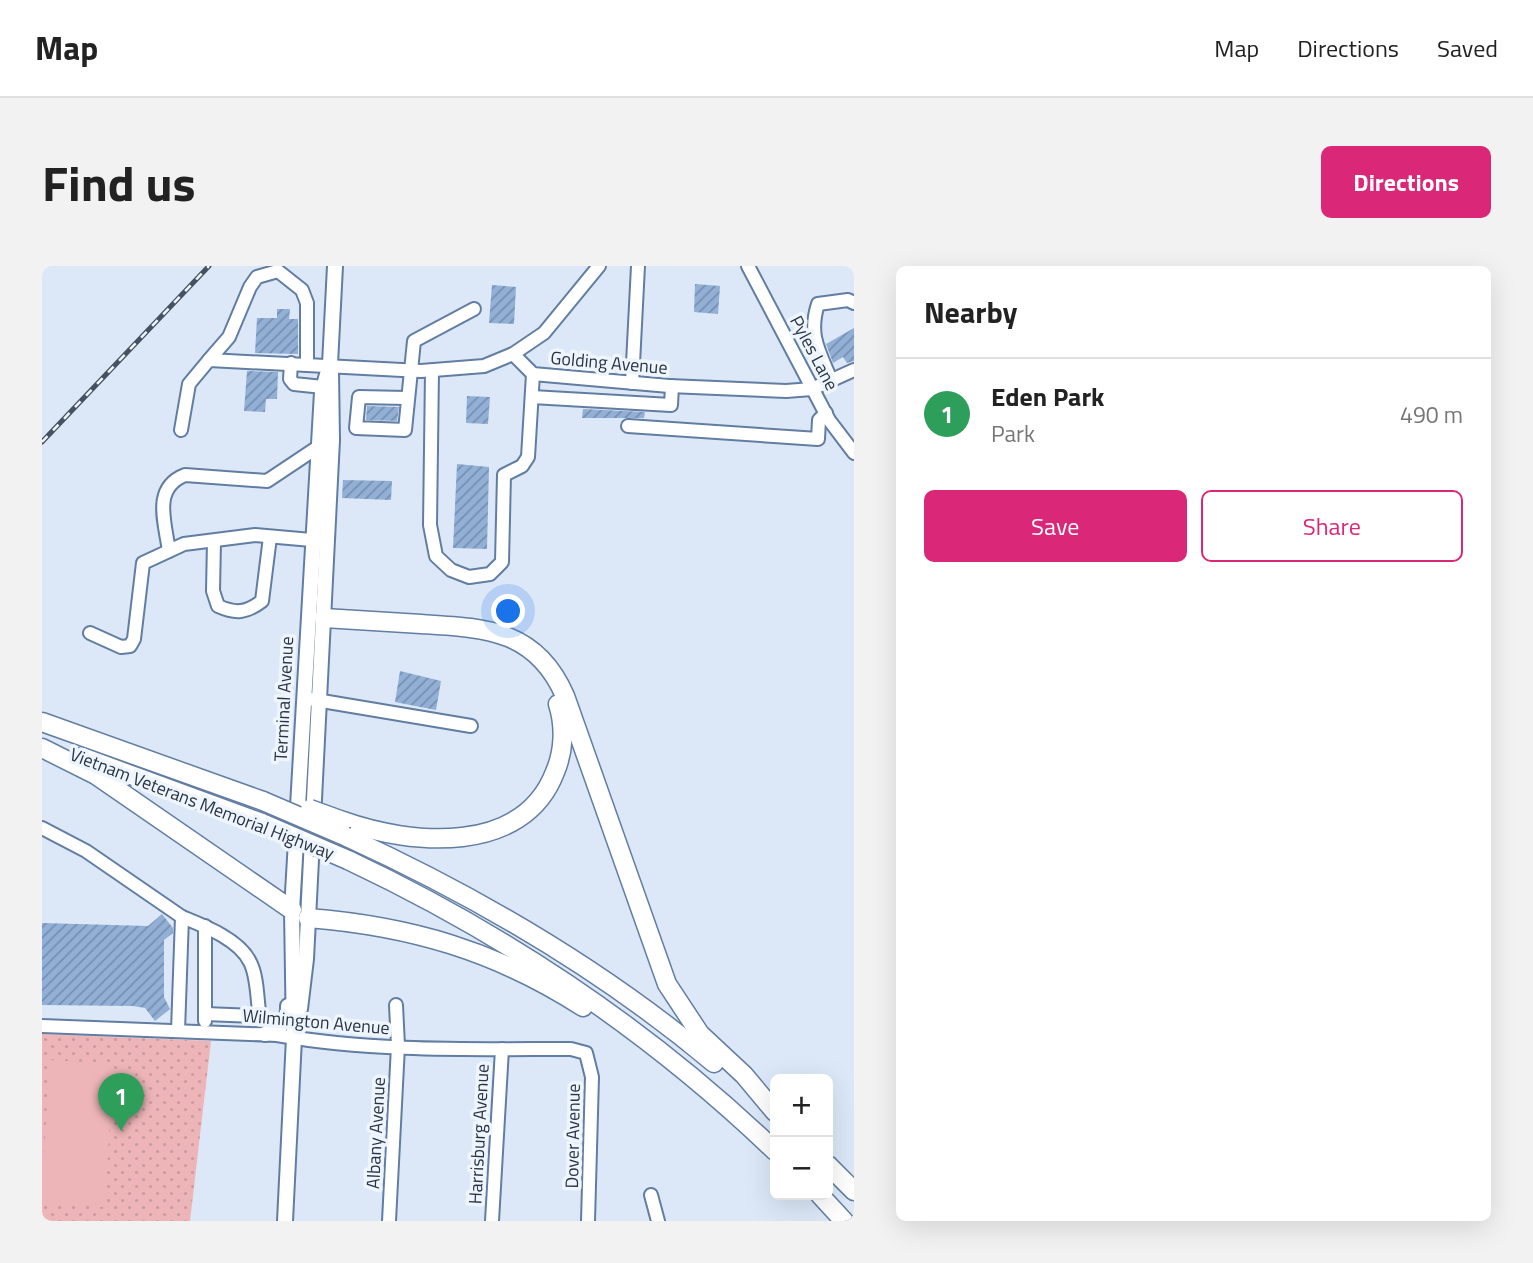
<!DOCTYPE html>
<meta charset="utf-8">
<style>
body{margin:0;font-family:"Titillium Web",sans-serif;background:#f2f2f2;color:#222}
.controls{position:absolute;right:21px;bottom:21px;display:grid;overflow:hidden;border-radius:10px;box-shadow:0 7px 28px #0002}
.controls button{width:63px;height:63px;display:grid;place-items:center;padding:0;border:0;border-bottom:2px solid #e0e0e0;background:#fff;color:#222;font:35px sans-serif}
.you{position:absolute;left:467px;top:346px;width:24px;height:24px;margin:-18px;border:5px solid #fff;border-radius:50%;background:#1a73e8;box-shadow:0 0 0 10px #1a73e833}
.badge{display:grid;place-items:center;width:46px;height:46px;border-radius:50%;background:#db2777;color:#fff;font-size:23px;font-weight:700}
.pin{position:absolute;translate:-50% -58px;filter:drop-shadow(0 2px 4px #0008)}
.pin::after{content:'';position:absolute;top:37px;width:24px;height:21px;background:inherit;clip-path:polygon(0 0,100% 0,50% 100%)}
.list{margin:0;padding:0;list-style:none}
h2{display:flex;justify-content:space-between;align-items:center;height:91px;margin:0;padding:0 28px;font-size:30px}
h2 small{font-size:23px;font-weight:400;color:#767676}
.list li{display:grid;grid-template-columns:46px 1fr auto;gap:21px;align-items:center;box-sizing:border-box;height:112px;padding:0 28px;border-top:2px solid #e0e0e0}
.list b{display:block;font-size:26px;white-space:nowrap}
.list p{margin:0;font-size:23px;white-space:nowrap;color:#767676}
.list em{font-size:23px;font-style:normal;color:#767676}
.actions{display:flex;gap:14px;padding:21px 28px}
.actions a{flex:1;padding:16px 0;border:2px solid #db2777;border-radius:10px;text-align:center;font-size:24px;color:#db2777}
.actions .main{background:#db2777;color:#fff}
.map{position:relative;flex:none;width:812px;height:955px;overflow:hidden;border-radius:10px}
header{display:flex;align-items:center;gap:42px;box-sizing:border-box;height:98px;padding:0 35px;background:#fff;border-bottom:2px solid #e0e0e0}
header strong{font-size:33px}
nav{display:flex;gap:38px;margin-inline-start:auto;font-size:24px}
.intro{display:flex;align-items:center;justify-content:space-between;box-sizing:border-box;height:168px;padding:0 42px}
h1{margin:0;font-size:49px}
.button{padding:18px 32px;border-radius:10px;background:#db2777;color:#fff;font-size:24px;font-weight:700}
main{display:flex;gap:42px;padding:0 42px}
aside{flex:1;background:#fff;border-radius:10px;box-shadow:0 7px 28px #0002}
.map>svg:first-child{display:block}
.grass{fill:url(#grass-dots)}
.pitch{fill:#edb5b7}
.building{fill:url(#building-hatch)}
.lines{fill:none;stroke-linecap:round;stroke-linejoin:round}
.minor-casing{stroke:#627da2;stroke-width:16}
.major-casing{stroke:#627da2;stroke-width:18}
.highway-casing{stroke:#627da2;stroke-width:21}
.minor{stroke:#fff;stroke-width:12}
.major{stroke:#fff;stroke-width:14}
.highway{stroke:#fff;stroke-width:18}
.rail-casing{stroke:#465161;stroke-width:5}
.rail{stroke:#eef5fd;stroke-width:2.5;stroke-dasharray:8;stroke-linecap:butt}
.highway-bridge-casing{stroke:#627da2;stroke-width:21;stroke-linecap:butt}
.highway-bridge{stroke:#fff;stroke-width:18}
.labels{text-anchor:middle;stroke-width:7;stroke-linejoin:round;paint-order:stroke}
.street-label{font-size:18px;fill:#293444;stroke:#eef5fd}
</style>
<header>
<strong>Map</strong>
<nav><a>Map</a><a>Directions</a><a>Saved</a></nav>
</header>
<div class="intro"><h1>Find us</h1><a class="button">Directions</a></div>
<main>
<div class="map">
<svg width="812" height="955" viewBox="0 0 812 955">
<defs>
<pattern id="grass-dots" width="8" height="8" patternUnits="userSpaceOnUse" patternTransform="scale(1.75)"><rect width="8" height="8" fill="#edb5b7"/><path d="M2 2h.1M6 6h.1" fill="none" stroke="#cb9c9f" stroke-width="1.8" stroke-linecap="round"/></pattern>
<pattern id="building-hatch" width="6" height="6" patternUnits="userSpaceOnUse" patternTransform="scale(1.75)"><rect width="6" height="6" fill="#92afd6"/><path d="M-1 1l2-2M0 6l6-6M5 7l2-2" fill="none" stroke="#778faf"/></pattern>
</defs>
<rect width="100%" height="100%" fill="#dce8f8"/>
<!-- grass -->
<polygon class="grass" points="0,768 169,775 148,955 0,955"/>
<!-- pitch -->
<polygon class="pitch" points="7,794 71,798 63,941 0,937"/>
<!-- building -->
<g class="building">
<polygon points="653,18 678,20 676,48 652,46"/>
<polygon points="450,19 474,21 472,58 447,57"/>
<polygon points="235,43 248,43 247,53 256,53 256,88 213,87 215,52 235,52"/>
<polygon points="812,62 812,95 805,97 801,91 791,97 784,78"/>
<polygon points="205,105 236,106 235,133 224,133 223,146 202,145"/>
<polygon points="425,130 448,131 446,158 424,157"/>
<polygon points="325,140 357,141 355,155 324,154"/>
<polygon points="541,143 603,146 602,152 540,152"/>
<polygon points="415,198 447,201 445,283 411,282"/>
<polygon points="301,214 350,215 349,234 300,232"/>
<polygon points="358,405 399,415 394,444 353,436"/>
<polygon points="120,648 131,662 131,667 122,674 122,731 128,743 113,755 103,742 91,740 0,739 0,657 106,660"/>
</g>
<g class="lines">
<defs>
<g id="minor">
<polyline points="706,0 787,154 812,187"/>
<polyline points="471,88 491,108 627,120 744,125 770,123 812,104"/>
<polyline points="167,94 187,71 208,21 215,11 236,5 260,24 265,37 265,97"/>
<polyline points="249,97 248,113 252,118 281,121"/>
<polyline points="390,105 388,259 394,290 409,304 427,311 448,308 460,296 462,209 480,200 486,191 491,108"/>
<path d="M789,114C777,85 766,69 776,38L806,34L812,37"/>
<polyline points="590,117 596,0"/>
<polyline points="490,131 629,139 630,120"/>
<polyline points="364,132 317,131 314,162 363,164 372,75 432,43"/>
<polyline points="586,160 776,173 777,154 784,147"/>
<polyline points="139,164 147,118 167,94 379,105 442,100 471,88 502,67 557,0"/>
<path d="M172,275L171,325L176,340C194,348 204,347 220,335L228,271"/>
<path d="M127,285C123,256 110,222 143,209L225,215L276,181"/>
<polyline points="48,367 79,381 88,380 92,373 101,297 142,278 213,269 281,275"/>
<polyline points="268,433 429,460"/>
<polyline points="0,562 44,585 140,651 136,765"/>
<path d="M140,651C162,660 197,673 208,696C215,709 215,730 217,745L213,750L163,748"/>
<polyline points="163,755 163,660"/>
<path d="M0,760L235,769C331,786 432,783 529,783L544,787L550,811L546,955"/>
<polyline points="609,929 616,955"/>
<polyline points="347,955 356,780 354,739"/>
<polyline points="450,955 460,783"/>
</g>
<g id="major">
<polyline points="258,743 264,693 290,174 289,106"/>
<path d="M223,768C237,762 247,757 246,740"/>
<polyline points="243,955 252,772 250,644 280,126 288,98 293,0"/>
</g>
<g id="highway">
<path d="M282,352C314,354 347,356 379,358C443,362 494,363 523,430L625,718L658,768L702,809L733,846"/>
<polyline points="0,456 221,535"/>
<polyline points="0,482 54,509 250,644"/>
<polyline points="40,491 220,557"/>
<path d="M301,555C369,579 481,590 513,506C522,485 523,460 516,438"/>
<path d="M305,571C436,631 561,704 672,797"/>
<path d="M306,594C463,668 608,765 733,885"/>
<path d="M266,652C368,660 454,685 541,741"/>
<polyline points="786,899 812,925"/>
<polyline points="778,929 802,955"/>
</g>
</defs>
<!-- minor casing -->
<use href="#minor" class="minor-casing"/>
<!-- major casing -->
<use href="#major" class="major-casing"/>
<!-- highway casing -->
<use href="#highway" class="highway-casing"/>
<!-- minor -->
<use href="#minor" class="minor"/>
<!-- major -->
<use href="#major" class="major"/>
<!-- highway -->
<use href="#highway" class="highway"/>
<defs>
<polyline id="rail" points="0,176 167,0"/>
</defs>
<!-- rail casing -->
<use href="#rail" class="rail-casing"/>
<!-- rail -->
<use href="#rail" class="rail"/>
<defs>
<g id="highway-bridge">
<polyline points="221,535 305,571"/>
<polyline points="268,543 301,555"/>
<polyline points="220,557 306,594"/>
</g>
</defs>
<!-- highway-bridge casing -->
<use href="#highway-bridge" class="highway-bridge-casing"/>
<!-- highway-bridge -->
<use href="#highway-bridge" class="highway-bridge"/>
</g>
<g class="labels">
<!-- street labels -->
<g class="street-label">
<text transform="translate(772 87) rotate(62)" y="6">Pyles Lane</text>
<text transform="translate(567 97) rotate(5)" y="6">Golding Avenue</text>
<text transform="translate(242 433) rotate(-87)" y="6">Terminal Avenue</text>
<text transform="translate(160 538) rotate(21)" y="6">Vietnam Veterans Memorial Highway</text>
<text transform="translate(274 756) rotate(5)" y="6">Wilmington Avenue</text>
<text transform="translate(334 867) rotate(-87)" y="6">Albany Avenue</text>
<text transform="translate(437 868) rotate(-87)" y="6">Harrisburg Avenue</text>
<text transform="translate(531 870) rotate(-89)" y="6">Dover Avenue</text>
</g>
</g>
</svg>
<div class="controls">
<button>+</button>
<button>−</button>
</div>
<div class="you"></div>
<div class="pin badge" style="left:79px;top:865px;background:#2e9e5b">1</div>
</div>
<aside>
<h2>Nearby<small></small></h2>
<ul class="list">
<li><span class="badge" style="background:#2e9e5b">1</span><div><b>Eden Park</b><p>Park</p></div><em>490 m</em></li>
</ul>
<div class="actions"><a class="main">Save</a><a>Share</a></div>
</aside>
</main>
